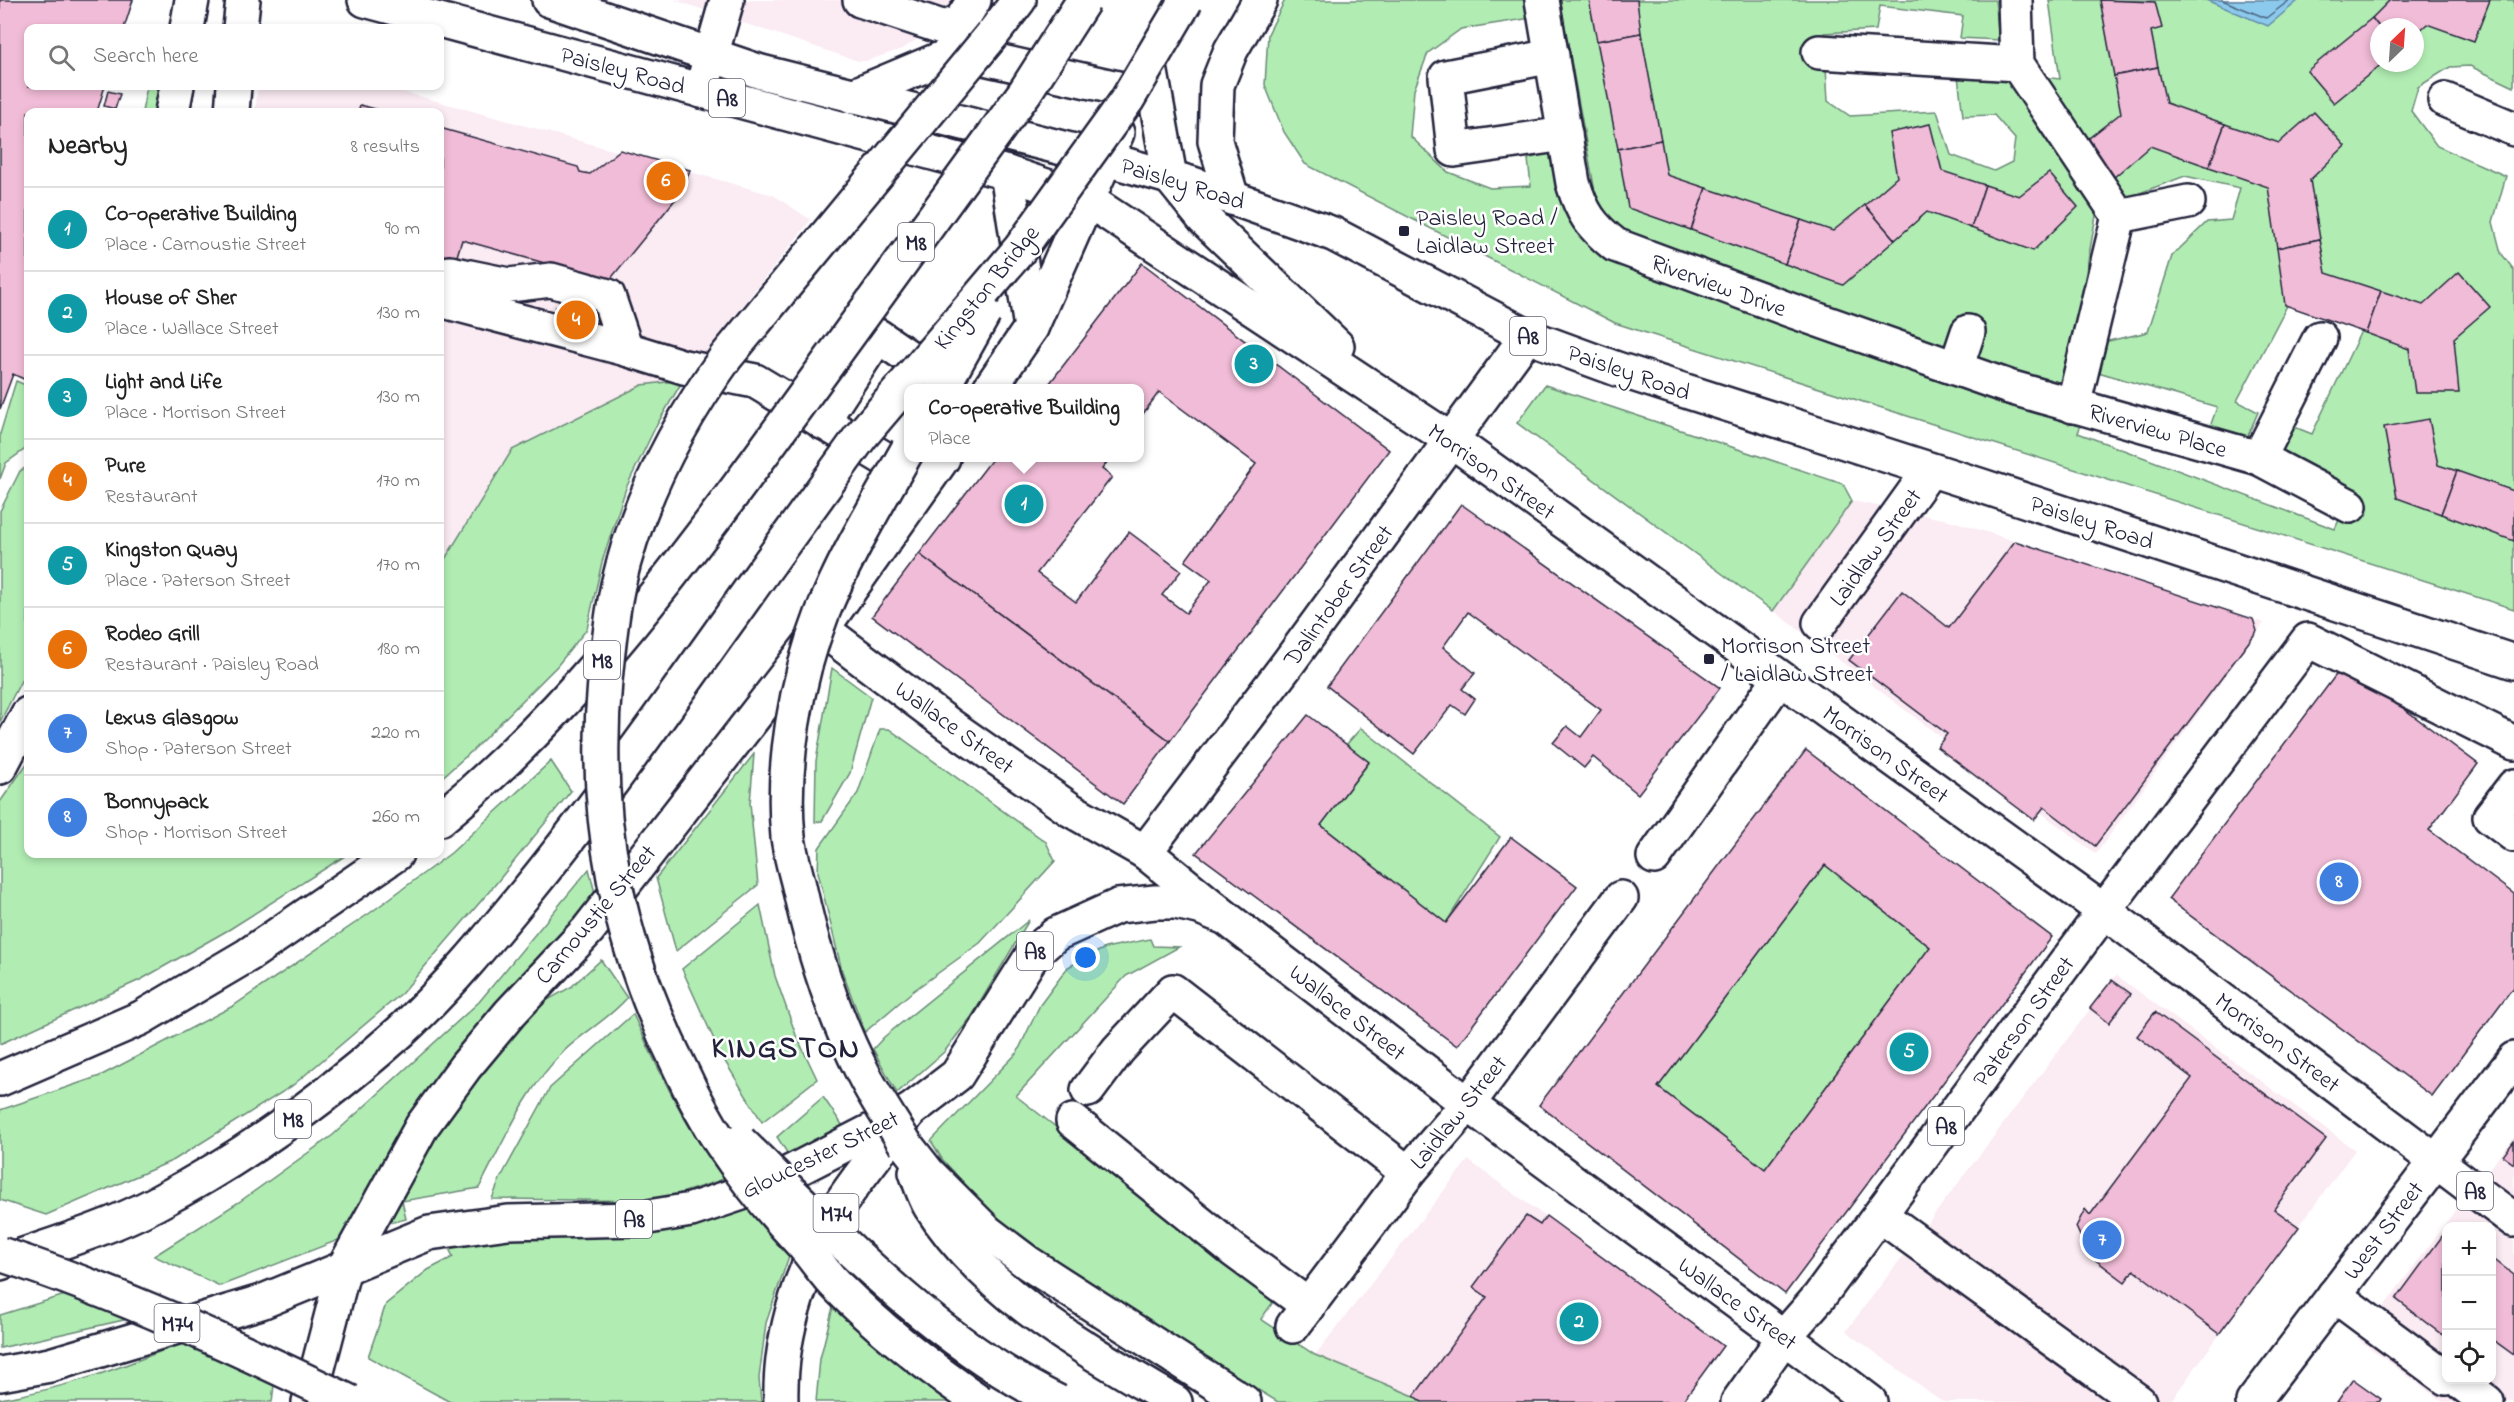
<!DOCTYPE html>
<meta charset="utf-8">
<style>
body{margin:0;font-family:"Indie Flower",sans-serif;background:#f2f2f2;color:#222}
.controls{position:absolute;right:18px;bottom:18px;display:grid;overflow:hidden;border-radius:12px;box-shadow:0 3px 9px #0003}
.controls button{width:54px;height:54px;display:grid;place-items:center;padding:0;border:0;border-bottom:2px solid #e0e0e0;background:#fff;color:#222;font:30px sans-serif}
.compass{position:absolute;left:2370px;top:18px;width:54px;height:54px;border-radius:50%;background:#fff;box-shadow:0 3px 9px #0003;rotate:25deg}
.you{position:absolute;left:1086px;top:958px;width:21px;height:21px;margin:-15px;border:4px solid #fff;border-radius:50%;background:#1a73e8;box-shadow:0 0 0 9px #1a73e833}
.badge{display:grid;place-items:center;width:39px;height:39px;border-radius:50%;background:#0f766e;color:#fff;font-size:20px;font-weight:700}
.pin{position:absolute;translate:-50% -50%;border:3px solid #fff;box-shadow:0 2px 6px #0006}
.popup{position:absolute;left:904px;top:384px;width:240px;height:78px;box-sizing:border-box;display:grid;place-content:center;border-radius:12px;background:#fff;filter:drop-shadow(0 2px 4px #0005);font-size:20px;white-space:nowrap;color:#767676}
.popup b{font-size:22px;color:#222}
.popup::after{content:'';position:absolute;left:50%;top:100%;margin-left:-12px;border:12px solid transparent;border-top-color:#fff}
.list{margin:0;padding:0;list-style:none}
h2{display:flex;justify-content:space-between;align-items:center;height:78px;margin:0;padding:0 24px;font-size:26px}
h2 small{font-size:20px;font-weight:400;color:#767676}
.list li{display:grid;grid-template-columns:39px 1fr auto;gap:18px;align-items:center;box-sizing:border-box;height:84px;padding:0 24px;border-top:2px solid #e0e0e0}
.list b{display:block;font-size:22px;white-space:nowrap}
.list p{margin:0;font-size:20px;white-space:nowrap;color:#767676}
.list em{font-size:20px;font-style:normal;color:#767676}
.icon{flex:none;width:33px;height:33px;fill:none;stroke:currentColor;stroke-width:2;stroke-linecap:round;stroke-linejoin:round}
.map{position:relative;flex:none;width:2514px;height:1402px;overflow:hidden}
.search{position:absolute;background:#fff;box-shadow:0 3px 9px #0003;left:24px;top:24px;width:420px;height:66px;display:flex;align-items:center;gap:15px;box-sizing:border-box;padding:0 21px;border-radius:12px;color:#767676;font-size:22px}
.panel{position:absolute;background:#fff;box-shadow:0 3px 9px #0003;left:24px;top:108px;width:420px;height:750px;border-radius:12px}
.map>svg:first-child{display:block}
.built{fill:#fbebf3;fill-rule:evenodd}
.green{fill:#b1edb3;stroke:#6a8877;stroke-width:1.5;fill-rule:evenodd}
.water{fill:#8ccaed;stroke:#6287a6;stroke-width:1.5}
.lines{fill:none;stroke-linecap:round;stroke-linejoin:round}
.shore{stroke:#4c6582;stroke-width:1.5}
.building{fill:#f1bcd7;stroke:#22223b;stroke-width:1.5;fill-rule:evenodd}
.minor-casing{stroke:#22223b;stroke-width:38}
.major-casing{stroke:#22223b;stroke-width:38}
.highway-casing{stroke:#22223b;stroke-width:38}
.minor{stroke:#fff;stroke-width:33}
.major{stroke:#fff;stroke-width:33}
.highway{stroke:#fff;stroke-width:33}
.highway-bridge-casing{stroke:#22223b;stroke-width:38;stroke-linecap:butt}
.highway-bridge{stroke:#fff;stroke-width:33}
.poi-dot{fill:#22223b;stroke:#fff;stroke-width:2}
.labels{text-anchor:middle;stroke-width:5;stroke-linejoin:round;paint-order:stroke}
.shield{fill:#fff;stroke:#646476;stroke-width:1.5}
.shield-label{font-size:22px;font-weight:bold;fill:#22223b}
.street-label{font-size:24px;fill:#22223b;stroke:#fff}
.poi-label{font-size:24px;fill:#22223b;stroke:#fff;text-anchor:start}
.district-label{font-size:30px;font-weight:bold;letter-spacing:1.5px;fill:#22223b;stroke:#fff}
</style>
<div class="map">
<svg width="2514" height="1402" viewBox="0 0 2514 1402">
<rect width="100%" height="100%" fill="#fff"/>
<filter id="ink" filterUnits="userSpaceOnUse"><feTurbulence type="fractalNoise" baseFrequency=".0167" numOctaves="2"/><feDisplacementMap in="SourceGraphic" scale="12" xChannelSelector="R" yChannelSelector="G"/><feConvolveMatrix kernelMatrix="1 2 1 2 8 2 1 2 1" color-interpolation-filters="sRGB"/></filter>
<g filter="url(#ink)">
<!-- built -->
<g class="built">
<polygon points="674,0 978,0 902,49 866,61 858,61"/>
<polygon points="258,86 383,86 773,195 811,220 683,380 512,450 440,567 440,112 255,112"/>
<polygon points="1852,501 1953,521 2264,623 2096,854 1774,611"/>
<polygon points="2116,975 2355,1150 2170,1402 1943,1402 1846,1331"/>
<path d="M2514,1138V1402H2443L2359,1340L2460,1204ZM2446,1226H2492V1380H2446Z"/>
<polygon points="1468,1160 1723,1346 1682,1402 1422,1402 1414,1396 1315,1355"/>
</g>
<!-- green -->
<g class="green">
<path d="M1285,0H1536L1538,17L1461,29L1428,53L1414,90L1410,136L1448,172L1490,188L1531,186L1528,159L1558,150L1583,231L1623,236L1599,214L1560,0H1995L1999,40L1960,38L1963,16L1880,6L1876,30L1824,33L1828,101L1850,116L1937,111L1951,155L1994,171L2012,162L2015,139L1994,115L1963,116L1957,68L2060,79L2049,0H2514V87L2470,66L2450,67L2418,87L2411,111L2437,146L2506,176L2493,222L2501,253L2514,270V609L1615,323L1305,164L1284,132L1265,85L1268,34ZM2379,27H2415V63H2379ZM2185,176L2240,188L2231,220L2207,222L2172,256L2148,332L2104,342L2075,334L2098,204L2137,194ZM2290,300L2361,331L2312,434L2287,424L2271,453L2351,492L2335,529L2078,433L2098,372L2217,407L2210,427L2247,438L2258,412L2237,401Z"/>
<polygon points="147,86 161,86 156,112 142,112"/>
<polygon points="683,380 655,428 626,488 602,562 587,629 557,666 472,751 440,779 440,567 512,450 642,385"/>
<polygon points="16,381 28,386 28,447 6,463 0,479 0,434"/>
<polygon points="1545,385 1843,484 1852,501 1773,611 1517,423"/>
<polygon points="28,466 28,667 0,722 0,511 20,471"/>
<polygon points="832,668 871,697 850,773 822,821 815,822 816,761"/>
<polygon points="1361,728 1500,837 1446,923 1321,825 1369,763 1346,745"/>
<polygon points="880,729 889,729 1046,842 1055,861 980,943 913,991 865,1032 842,971 818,872 819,848 858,793"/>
<polygon points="754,754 750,803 758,885 676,951 656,878"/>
<polygon points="551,761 571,791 494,886 402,993 292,1086 174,1160 46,1215 0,1200 0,1110 100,1076 233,1006 370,913 451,853"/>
<polygon points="28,762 28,854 348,854 230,929 142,979 0,1044 0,802"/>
<polygon points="1825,865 1930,947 1765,1169 1658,1087"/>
<polygon points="589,869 595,893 487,1023 341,1239 220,1286 154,1256 239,1202 333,1135 479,1002"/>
<polygon points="760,905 775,976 796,1035 817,1079 762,1122 721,1055 682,969"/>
<polygon points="1029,920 972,1016 944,1052 897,1093 873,1049 884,1037"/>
<polygon points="1150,939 1153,946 1179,947 1126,976 1016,1096 1276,1298 1261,1319 1315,1355 1414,1396 1422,1402 1278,1402 1049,1263 992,1214 942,1159 931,1141 1017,1053 1040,1005 1068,967 1105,948"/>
<path d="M601,960L627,998C608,1020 583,1032 563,1052C525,1090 504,1141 479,1188L402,1201L406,1219L385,1224L430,1141L469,1083L537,1006L571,987Z"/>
<path d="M633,1014C659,1072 686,1128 724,1179L657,1201L492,1199L500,1179L550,1088Z"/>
<polygon points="823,1097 845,1129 791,1159 777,1137"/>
<polygon points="745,1202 789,1256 766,1323 759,1378 761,1402 450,1402 368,1357 386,1304 428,1270 453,1257 447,1244 498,1234 610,1236 656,1233 718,1214"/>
<polygon points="65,1295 128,1319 0,1348 0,1315"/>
<polygon points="834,1303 966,1402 816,1402 820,1359"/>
<path d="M183,1342L274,1385L272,1402H0V1399C64,1389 124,1367 183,1342Z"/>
</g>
<!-- water -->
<polygon class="water" points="2206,0 2299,0 2268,26"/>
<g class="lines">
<!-- shore -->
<polyline class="shore" points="2222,0 2266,18 2290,0"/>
</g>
<!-- building -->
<g class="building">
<polygon points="0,0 133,0 124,28 28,28 28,86 105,86 97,112 28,112 28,381 13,374 0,409"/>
<polygon points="1589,0 1637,0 1641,33 1597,41"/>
<polygon points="2100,0 2155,2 2162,28 2151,31 2158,67 2114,76"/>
<polygon points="2390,0 2490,0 2474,41 2427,24 2415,35 2415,27 2379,27 2372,18"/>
<polygon points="2372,18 2379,27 2379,63 2383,63 2334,103 2307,71"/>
<polygon points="1641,33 1661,140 1618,149 1597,41"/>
<polygon points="2158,67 2166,103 2225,124 2209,167 2150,146 2112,179 2084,142 2121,113 2114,76"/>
<polygon points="108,91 120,94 115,109 104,106"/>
<polygon points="360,105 387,112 358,112"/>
<polygon points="2314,112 2345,146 2310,180 2320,239 2277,248 2268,187 2209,167 2225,124 2279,143"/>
<polygon points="1930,124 1942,171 1985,185 1971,228 1927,212 1895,240 1865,205 1897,177 1889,133"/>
<polygon points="440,128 578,167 580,172 590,174 620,150 690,170 682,191 609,281 462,240 456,259 440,254"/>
<polygon points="1661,140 1667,175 1706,188 1691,230 1628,208 1618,149"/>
<polygon points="2049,173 2078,207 2033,251 1971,228 1985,185 2019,196"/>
<polygon points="1706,188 1801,220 1785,264 1691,230"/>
<polygon points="1865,205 1895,240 1843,285 1785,264 1801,220 1833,231"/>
<polygon points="2320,239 2326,273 2381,291 2366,333 2285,305 2277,248"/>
<polygon points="1142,263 1389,450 1170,741 919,554 993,458 1110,458 1102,469 1112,477 1037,573 1076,602 1129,532 1181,571 1162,595 1186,613 1211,580 1185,561 1256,464 1159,392 1140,418 1140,388 1046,388"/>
<polygon points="2459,272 2490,307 2454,338 2459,393 2415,393 2409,349 2366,333 2381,291 2423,305"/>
<polygon points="556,307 599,321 595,332 553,319"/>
<polygon points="2429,419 2438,465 2457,471 2441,514 2397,498 2384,427"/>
<polygon points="2457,471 2514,491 2514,541 2441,514"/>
<polygon points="1461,504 1720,688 1638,794 1593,757 1584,768 1553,743 1567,726 1581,737 1601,710 1468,612 1443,647 1475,673 1462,689 1475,699 1465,714 1452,705 1414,754 1327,686"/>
<polygon points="2015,541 2253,619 2257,631 2095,846 2044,807 2034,820 1937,747 1947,734 1849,660 1902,591 1949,628"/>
<polygon points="919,554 1170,741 1123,804 872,616"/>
<polygon points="2344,664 2478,764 2429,830 2514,894 2514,986 2432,1096 2168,899"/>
<polygon points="1308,715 1369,762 1321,825 1446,923 1511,837 1577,886 1457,1046 1196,853"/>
<path d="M1806,750L2052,937L1785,1294L1539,1105ZM1825,865L1930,947L1765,1169L1658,1087Z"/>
<polygon points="2112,980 2131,994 2109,1023 2090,1008"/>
<polygon points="2155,1012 2326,1139 2274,1209 2299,1227 2219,1334 2134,1270 2125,1282 2089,1255 2076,1227 2085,1209 2090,1215 2192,1078 2137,1036"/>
<polygon points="2514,1141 2514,1164 2503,1156"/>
<polygon points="1526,1216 1540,1225 1546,1216 1723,1346 1682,1402 1422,1402 1414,1396 1487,1297 1473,1287"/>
<polygon points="2446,1231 2446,1337 2396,1299"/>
<polygon points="2492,1258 2514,1275 2514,1355 2492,1339"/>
<polygon points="2353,1379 2381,1399 2379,1402 2337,1402"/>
</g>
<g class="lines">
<defs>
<g id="minor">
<polyline points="860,0 945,28 961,21 974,0"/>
<path d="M1542,0L1573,183C1582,213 1591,226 1615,245L1790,310L2009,387L2259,458L2350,506"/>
<polyline points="2015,0 2017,64 2119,216 2073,406"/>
<polyline points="240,28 243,0"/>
<polyline points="1819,52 2017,64"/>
<polyline points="1552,56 1446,77 1454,150 1565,134"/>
<polyline points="701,91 727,0"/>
<polyline points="852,96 957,52 1136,92"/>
<polyline points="2445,100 2514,129"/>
<polyline points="232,112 234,86"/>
<polyline points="1007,173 1031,328"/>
<polyline points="1232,198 1215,141 1217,85 1231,50 1260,0"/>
<polyline points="2119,216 2188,202"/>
<polyline points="440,283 450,273 509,285 551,280 608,296 626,349"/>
<polyline points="440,300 626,349 684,367 755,381 922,481"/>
<polyline points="1956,368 1968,332"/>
<polyline points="990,388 1031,328 1117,133"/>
<polyline points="822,422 878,336 945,382"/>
<polyline points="2259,458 2320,338"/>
<polyline points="1820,623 1930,470"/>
<polyline points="822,629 948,724 1071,810 1145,852 1225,917"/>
<polyline points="2514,786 2490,817 2514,835"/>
<polyline points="1145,852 1289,662 1527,336"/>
<polyline points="1654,857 1780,678"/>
<polyline points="2104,911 2308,640 2514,743"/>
<polyline points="1088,1090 1118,1050 1173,991 1408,1173"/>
<polyline points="1073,1121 1233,1250 1309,1306"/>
<polyline points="1880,1215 2139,1402"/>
<polyline points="2334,1295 2446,1378"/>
<polyline points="1293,1326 1408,1173 1468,1104 1621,898"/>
<polyline points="2463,1384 2487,1402"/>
<polyline points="309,1402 344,1268 422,1126 465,1067 510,1013 588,930 822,629 943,458"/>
<polyline points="1738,1402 1784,1337 1870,1402"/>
<polyline points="2253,1402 2514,1059"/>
</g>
<g id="major">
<polyline points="365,0 1007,173 1088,200 1451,440 2104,911 2514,1220"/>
<polyline points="549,0 761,72 1106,159 1190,183 1333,234 1527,336 1617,369 1982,486 2514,662"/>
<polyline points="1150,67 1170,177 1204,219 1337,346"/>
<polyline points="344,1268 429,1233 508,1222 636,1219 691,1210 766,1185 910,1111 957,1075 1033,954 1056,934 1118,906 1155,902 1175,902 1199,907 1226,918 1468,1104 1784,1337 1819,1297 2104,911"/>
</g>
<g id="highway">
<polyline points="187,28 192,0"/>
<polyline points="992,35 1019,0"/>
<polyline points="172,112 177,86"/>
<polyline points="0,767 28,714"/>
<path d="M440,819C558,722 652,603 743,480"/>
<polyline points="0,1079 141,1018 248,955 396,854"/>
<polyline points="906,1145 928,1173 987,1232 1028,1263 1244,1402"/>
<path d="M916,1172C920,1183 924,1196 930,1206C987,1296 1086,1349 1175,1402"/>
<path d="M0,1263C52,1245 105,1230 155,1204C243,1158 325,1099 400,1032C447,989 488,939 529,889C614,784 691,672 770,562"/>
<polyline points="0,1374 50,1365 261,1302 344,1268"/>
<path d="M781,1402C779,1332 804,1262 841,1203C862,1171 887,1142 910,1111"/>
</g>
</defs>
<!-- minor casing -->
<use href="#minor" class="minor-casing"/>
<!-- major casing -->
<use href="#major" class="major-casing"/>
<!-- highway casing -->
<use href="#highway" class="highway-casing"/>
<!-- minor -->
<use href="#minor" class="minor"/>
<!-- major -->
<use href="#major" class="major"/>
<!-- highway -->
<use href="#highway" class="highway"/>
<defs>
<g id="highway-bridge">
<polyline points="942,388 984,313"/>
<polyline points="743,480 1025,92 1084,0"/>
<polyline points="770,562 861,436 1020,249 1127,100 1186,0"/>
<path d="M740,1142C837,1237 934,1341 1058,1402"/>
<path d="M906,1145C892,1122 876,1099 864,1075C833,1015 813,951 799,886C795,870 790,853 788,837C781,765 796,681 822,614C845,556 878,503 908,449"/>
<path d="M0,1254C120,1293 236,1347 350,1402"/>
<path d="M980,1402C930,1368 882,1331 839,1288C826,1276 816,1260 804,1246C774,1214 745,1179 721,1143C705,1119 692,1094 680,1068C618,945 592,819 605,681C608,649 611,617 618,585C637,503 677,425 726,357L992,35"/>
</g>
</defs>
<!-- highway-bridge casing -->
<use href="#highway-bridge" class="highway-bridge-casing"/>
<!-- highway-bridge -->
<use href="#highway-bridge" class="highway-bridge"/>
</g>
</g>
<!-- markers -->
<g class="poi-dot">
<rect x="1398" y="225" width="12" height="12" rx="3"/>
<rect x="1703" y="653" width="12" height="12" rx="3"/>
</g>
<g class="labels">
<!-- shield labels -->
<g class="shield">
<rect x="709" y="79" width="36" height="38" rx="4.5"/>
<rect x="898" y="223" width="36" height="38" rx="4.5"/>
<rect x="1510" y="317" width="36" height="38" rx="4.5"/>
<rect x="584" y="641" width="36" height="38" rx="4.5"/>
<rect x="1017" y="932" width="36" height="38" rx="4.5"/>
<rect x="275" y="1100" width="36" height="38" rx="4.5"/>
<rect x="1928" y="1107" width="36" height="38" rx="4.5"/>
<rect x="2457" y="1172" width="36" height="38" rx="4.5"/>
<rect x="813.5" y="1194" width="45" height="38" rx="4.5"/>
<rect x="616" y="1200" width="36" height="38" rx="4.5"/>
<rect x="154.5" y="1304" width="45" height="38" rx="4.5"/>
</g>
<g class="shield-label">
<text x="727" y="106">A8</text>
<text x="916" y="250">M8</text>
<text x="1528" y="344">A8</text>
<text x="602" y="668">M8</text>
<text x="1035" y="959">A8</text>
<text x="293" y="1127">M8</text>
<text x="1946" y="1134">A8</text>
<text x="2475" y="1199">A8</text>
<text x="836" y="1221">M74</text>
<text x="634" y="1227">A8</text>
<text x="177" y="1331">M74</text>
</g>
<!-- street labels -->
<g class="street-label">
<text transform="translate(623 70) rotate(15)" y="8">Paisley Road</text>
<text transform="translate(1183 183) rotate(17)" y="8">Paisley Road</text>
<text transform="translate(1719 285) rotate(20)" y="8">Riverview Drive</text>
<text transform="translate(986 287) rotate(-51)" y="8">Kingston Bridge</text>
<text transform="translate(1629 372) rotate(19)" y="8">Paisley Road</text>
<text transform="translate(2158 430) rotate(16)" y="8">Riverview Place</text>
<text transform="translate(1492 471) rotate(35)" y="8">Morrison Street</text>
<text transform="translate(2092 522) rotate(18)" y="8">Paisley Road</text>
<text transform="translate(1875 547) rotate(-54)" y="8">Laidlaw Street</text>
<text transform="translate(1338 595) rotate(-54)" y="8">Dalintober Street</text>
<text transform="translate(955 727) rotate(36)" y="8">Wallace Street</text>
<text transform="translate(1886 754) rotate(36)" y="8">Morrison Street</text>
<text transform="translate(595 914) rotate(-50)" y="8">Carnoustie Street</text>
<text transform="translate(1348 1012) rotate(38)" y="8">Wallace Street</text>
<text transform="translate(2023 1021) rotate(-54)" y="8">Paterson Street</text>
<text transform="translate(2278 1042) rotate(37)" y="8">Morrison Street</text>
<text transform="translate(1458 1112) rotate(-51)" y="8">Laidlaw Street</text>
<text transform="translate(820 1154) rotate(-26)" y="8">Gloucester Street</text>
<text transform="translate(2383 1230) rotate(-53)" y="8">West Street</text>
<text transform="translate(1738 1303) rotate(36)" y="8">Wallace Street</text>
</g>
<!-- poi labels -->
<g class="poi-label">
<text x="1416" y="225">Paisley Road /<tspan x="1416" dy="28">Laidlaw Street</tspan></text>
<text x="1721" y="653">Morrison Street<tspan x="1721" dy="28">/ Laidlaw Street</tspan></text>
</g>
<!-- district labels -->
<g class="district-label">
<text x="786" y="1057">KINGSTON</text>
</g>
</g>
</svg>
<div class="controls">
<button>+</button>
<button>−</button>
<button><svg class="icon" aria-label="locate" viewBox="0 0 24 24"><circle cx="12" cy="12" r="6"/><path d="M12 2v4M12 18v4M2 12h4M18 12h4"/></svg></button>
</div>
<svg class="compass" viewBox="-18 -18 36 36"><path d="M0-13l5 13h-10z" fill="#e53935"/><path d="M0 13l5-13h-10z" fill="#767676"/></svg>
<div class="you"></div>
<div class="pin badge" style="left:1024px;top:504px;background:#0f9aa8">1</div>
<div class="popup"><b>Co-operative Building</b>Place</div>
<div class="pin badge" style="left:1579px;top:1322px;background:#0f9aa8">2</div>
<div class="pin badge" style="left:1254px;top:364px;background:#0f9aa8">3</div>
<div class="pin badge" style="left:576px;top:320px;background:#e8710a">4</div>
<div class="pin badge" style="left:1909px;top:1052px;background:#0f9aa8">5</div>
<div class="pin badge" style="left:666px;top:181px;background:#e8710a">6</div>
<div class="pin badge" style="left:2102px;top:1240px;background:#3f7fe0">7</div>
<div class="pin badge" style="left:2339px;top:882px;background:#3f7fe0">8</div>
<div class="search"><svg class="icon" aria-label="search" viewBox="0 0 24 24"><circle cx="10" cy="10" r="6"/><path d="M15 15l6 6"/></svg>Search here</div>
<section class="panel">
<h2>Nearby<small>8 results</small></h2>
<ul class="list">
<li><span class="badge" style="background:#0f9aa8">1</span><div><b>Co-operative Building</b><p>Place · Carnoustie Street</p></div><em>90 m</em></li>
<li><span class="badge" style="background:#0f9aa8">2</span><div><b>House of Sher</b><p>Place · Wallace Street</p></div><em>130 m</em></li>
<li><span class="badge" style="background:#0f9aa8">3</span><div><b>Light and Life</b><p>Place · Morrison Street</p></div><em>130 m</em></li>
<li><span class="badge" style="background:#e8710a">4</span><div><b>Pure</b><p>Restaurant</p></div><em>170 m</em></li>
<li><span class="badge" style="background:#0f9aa8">5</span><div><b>Kingston Quay</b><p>Place · Paterson Street</p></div><em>170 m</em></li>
<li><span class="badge" style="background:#e8710a">6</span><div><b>Rodeo Grill</b><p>Restaurant · Paisley Road</p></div><em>180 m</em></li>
<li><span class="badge" style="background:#3f7fe0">7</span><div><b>Lexus Glasgow</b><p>Shop · Paterson Street</p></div><em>220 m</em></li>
<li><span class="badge" style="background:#3f7fe0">8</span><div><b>Bonnypack</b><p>Shop · Morrison Street</p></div><em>260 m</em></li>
</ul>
</section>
</div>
